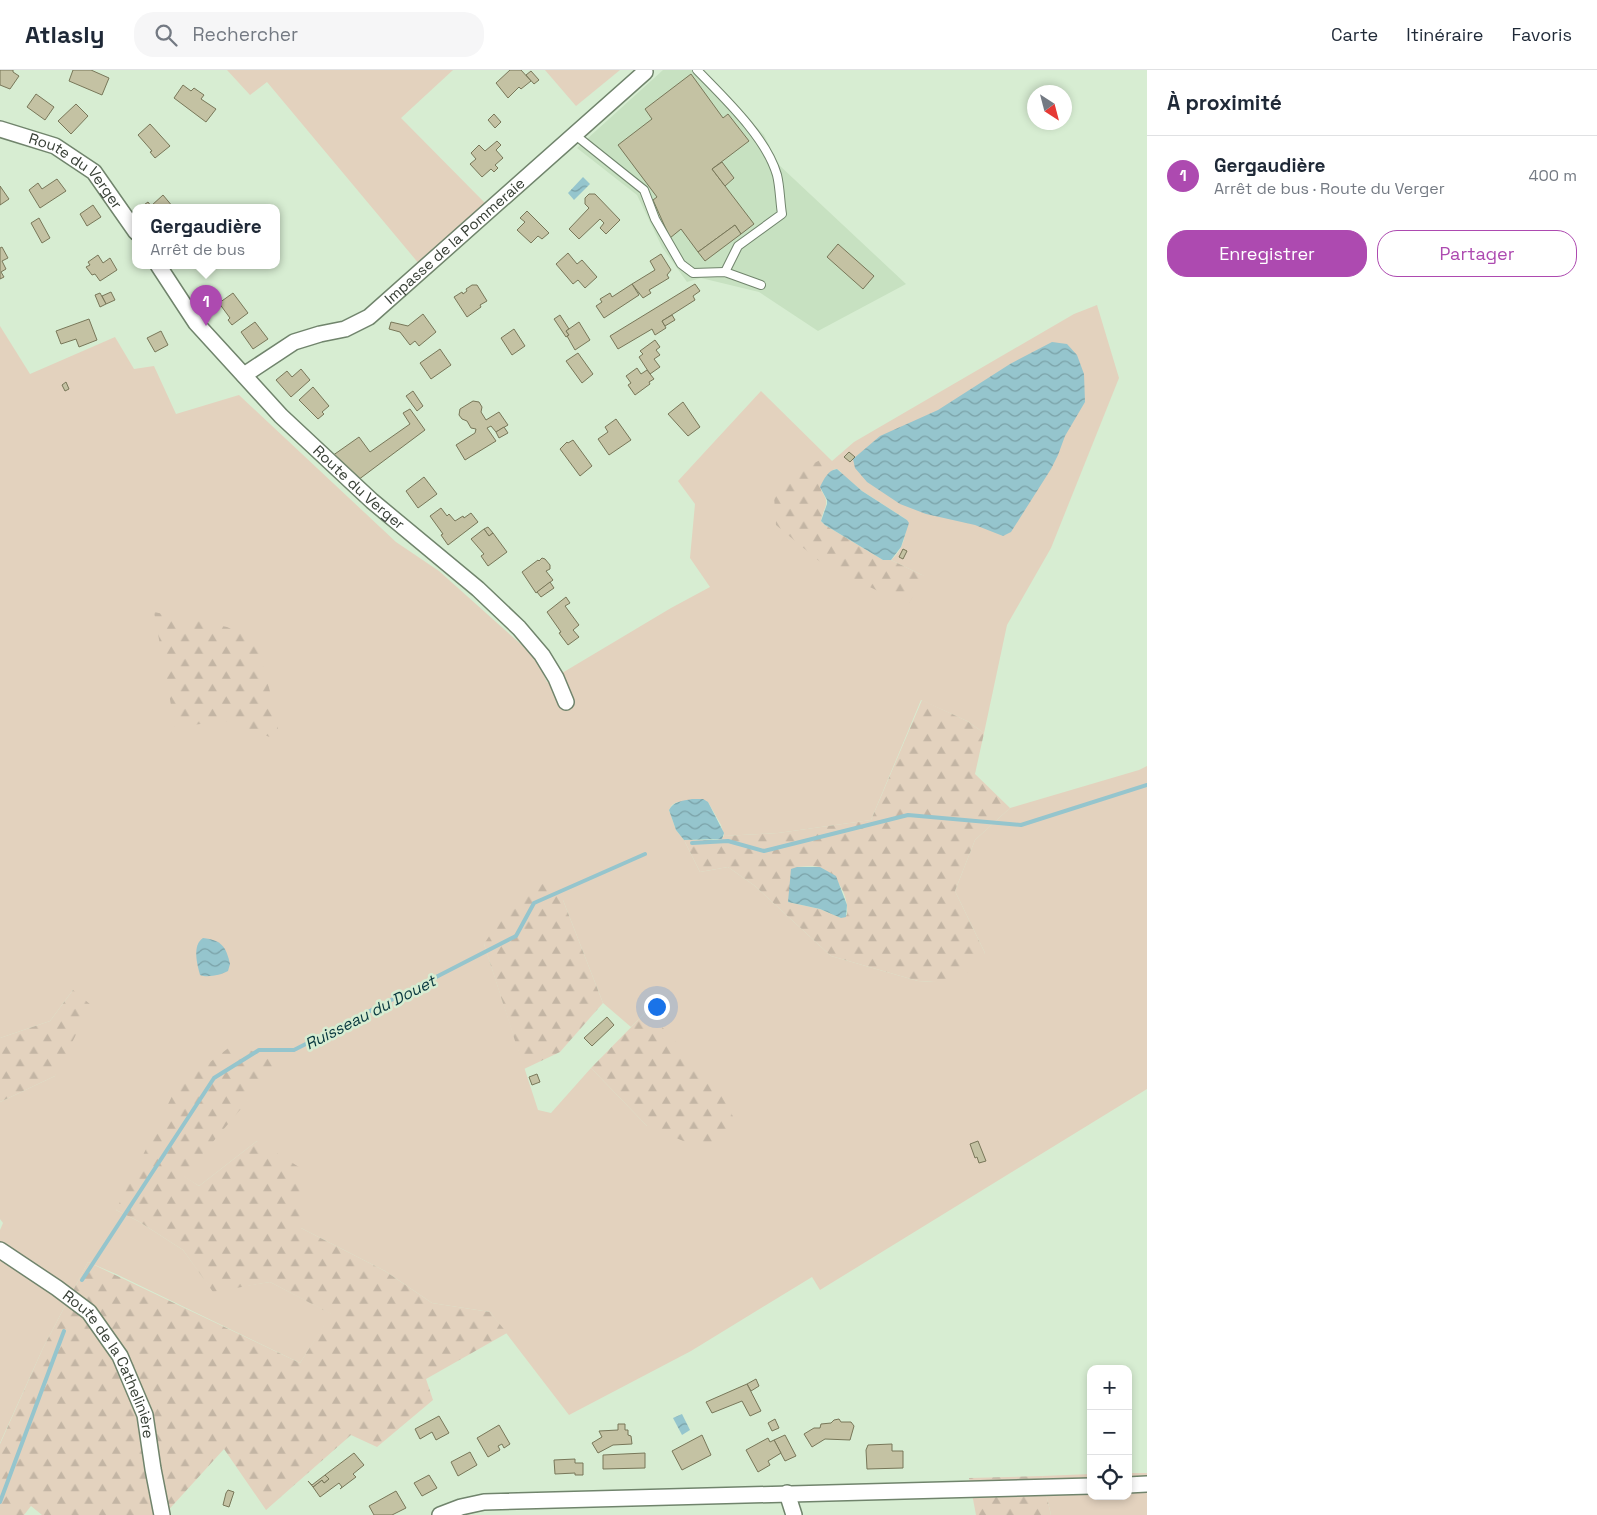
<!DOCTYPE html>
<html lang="fr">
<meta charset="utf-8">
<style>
body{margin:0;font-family:"Space Grotesk",sans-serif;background:#f6f6f7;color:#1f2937}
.controls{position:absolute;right:15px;bottom:15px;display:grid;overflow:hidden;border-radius:10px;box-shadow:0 2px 8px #0003}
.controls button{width:45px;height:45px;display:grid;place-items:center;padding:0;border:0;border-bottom:1px solid #e0e1e3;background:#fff;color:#1f2937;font:25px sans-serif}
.compass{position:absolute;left:1027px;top:15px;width:45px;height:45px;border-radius:50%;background:#fff;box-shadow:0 2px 8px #0003;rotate:144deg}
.you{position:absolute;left:656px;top:936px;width:18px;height:18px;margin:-12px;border:4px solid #fff;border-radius:50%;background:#1a73e8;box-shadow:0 0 0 8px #1a73e833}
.badge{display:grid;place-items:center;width:32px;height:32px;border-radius:50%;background:#ad4ab0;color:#fff;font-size:16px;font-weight:700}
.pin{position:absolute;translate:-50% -41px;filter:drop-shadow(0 1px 2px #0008)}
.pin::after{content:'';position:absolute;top:26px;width:18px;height:15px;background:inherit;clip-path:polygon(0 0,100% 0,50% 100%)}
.popup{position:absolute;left:132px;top:134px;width:148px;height:65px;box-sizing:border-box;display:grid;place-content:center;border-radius:10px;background:#fff;filter:drop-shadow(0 1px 4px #0005);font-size:16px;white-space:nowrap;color:#747a83}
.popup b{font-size:19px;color:#1f2937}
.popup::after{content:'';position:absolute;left:50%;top:100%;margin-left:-10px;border:10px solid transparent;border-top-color:#fff}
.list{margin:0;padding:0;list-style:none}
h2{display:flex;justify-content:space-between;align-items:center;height:65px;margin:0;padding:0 20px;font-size:21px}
h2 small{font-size:16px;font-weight:400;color:#747a83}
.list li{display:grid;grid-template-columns:32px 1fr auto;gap:15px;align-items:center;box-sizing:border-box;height:80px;padding:0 20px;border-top:1px solid #e0e1e3}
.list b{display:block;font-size:19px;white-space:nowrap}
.list p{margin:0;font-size:16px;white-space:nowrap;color:#747a83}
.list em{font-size:16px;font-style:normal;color:#747a83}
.actions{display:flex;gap:10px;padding:15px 20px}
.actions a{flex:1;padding:11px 0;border:1px solid #ad4ab0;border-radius:20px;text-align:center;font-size:18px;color:#ad4ab0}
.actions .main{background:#ad4ab0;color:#fff}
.icon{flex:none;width:28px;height:28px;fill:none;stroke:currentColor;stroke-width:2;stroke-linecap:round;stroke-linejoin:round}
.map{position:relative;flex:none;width:1147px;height:1445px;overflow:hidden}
header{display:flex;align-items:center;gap:30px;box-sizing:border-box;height:70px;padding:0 25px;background:#fff;border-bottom:1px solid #e0e1e3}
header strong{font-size:24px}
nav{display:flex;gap:28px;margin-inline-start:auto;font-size:18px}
.search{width:350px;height:45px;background:#f6f6f7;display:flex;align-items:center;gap:12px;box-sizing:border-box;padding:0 18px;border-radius:20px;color:#747a83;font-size:19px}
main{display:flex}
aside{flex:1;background:#fff}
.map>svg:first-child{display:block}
.built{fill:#c7e1c1}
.green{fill:#e3d2be;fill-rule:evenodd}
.forest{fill:url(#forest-firs);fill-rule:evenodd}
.water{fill:url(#water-waves)}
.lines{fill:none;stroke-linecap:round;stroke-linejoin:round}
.stream{stroke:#95c5cd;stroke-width:4}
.building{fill:#c4c2a3;stroke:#787759}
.service-casing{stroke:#70846c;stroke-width:10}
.minor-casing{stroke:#70846c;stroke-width:18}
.service{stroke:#fff;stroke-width:8}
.minor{stroke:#fff;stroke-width:15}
.labels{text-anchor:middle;stroke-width:5;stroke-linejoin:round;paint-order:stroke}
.street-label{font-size:15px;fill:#363e34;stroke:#d7edd2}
.water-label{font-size:16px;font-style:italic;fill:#08373e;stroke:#d7edd2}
</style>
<header>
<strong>Atlasly</strong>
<div class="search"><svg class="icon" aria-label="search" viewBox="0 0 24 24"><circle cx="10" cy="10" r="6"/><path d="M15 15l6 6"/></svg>Rechercher</div>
<nav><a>Carte</a><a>Itinéraire</a><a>Favoris</a></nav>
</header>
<main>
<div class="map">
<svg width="1147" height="1445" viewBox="0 0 1147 1445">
<defs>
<pattern id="forest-firs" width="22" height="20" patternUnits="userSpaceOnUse" patternTransform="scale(1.25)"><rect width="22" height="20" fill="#e3d2be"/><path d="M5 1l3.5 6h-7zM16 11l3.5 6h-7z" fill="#c3b5a4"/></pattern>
<pattern id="water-waves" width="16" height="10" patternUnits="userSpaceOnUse" patternTransform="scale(1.25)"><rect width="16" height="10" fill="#95c5cd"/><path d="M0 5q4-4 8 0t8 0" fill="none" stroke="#7aa1a7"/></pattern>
</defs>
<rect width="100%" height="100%" fill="#d7edd2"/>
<!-- built -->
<polygon class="built" points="663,0 703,0 764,65 779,95 906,214 818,261 759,222 701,208 687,212 662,177 637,125 577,78"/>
<!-- green -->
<g class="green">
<polygon points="227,0 453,0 401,48 485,133 420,195 267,12 250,25"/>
<polygon points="545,0 620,0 576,36"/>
<path d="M1097,235L1119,308L1051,478L1007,555L984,663L967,651L921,630L871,750L778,763L724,766L721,755L708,732H677L672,735L669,740L676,760L684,770L700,802L728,797L755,816L831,886L918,911L934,912L985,883L955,821L975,770L1010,738L1139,700L1147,696V1019L820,1220L812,1207L691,1281L569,1345L490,1242L432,1233L385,1201L301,1158L257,1071L199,1116L183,1106L278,994L116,1140L138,1151L183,1180L213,1221L270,1212L332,1244L300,1293L116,1204L88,1192L43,1278L0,1373V1160L3,1153L0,1149V1032L55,1006L73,920L50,951L0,968V256L30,304L115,267L134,299L154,296L176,344L239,325L396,472L439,501L525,578L538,592L547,612L671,538L710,517L690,488L695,434L678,411L761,321L832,391L854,372L1074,244ZM822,390L840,401L843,405L862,421L907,450C906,465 903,480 891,490L924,506L776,455ZM563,830L603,933L631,957L647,941V1056L591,998L551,1043L538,1040L484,874Z"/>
<polygon points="1128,1403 1147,1403 1147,1445 1051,1445 1042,1406 1091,1404 1091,1426 1128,1426"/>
</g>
<!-- forest -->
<g class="forest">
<path d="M822,389L837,399H834L821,420C831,435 824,435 821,451L825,455L883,490H891L924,506L908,535L825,496L776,455L774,426L795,403Z"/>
<polygon points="154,542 227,557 256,570 278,651 278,670 226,651 175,657"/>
<path d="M922,630L967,651L984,663L975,704L1010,738L975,770L955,821L985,883L961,909L934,912L918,911L831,886L755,816L728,797L700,802L684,770H718L724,766L778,763L871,750ZM797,797C804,797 815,795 821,798C838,806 849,826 847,845L841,848L820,839L788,832Z"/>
<polygon points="548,811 563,830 603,933 560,982 524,999 484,874 513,830"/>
<polygon points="73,920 91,935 55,1006 0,1032 0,968 50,951"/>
<polygon points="647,941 715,1013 737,1054 710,1082 647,1056 591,998"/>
<polygon points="235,973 279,994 184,1106 199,1116 257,1071 299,1097 301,1158 385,1201 432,1233 490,1242 507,1263 426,1309 433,1330 377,1377 351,1365 266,1440 224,1379 164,1445 42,1445 31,1436 24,1445 0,1445 0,1374 43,1278 88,1192 300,1293 331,1244 270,1212 213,1222 183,1180 138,1151 116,1140 176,1018"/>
<polygon points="1042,1406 1051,1445 976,1445 969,1408"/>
</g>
<!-- water -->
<g class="water">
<polygon points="583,107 590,114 574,130 568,123"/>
<polygon points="1052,272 1067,274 1077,285 1084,304 1085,332 1065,366 1058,385 1051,399 1011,462 1003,466 975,455 926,444 900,434 867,412 855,398 853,389 880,366 938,340 1010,294"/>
<path d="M837,399L862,421L907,450L909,453L901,477L891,490H883L825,455L821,451L827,434V430L820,417C824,409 828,400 837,399Z"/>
<path d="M692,729H703L708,732L724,763L722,769L684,770L676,760L669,740C674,731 682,731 692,729Z"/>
<polygon points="797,797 820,797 836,806 847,835 846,847 841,848 820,839 788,832 791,799"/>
<path d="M203,868C222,870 226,877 230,894L228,901C221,905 207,908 200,905C197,894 192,875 203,868Z"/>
<polygon points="682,1344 690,1360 682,1365 673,1348"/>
</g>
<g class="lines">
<!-- stream -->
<g class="stream">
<polyline points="692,773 728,771 764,781 908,745 1021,755 1147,715"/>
<polyline points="82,1210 214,1008 259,980 294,980 516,866 534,833 645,784"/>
<polyline points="0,1432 64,1261"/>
</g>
</g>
<!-- building -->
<g class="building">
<polygon points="0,0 13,0 13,2 19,6 10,19 0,15"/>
<polygon points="73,0 91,0 109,8 102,25 69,11"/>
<polygon points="510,0 521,0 531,11 521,19 519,17 508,28 496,13"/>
<polygon points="531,1 539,10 534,14 526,5"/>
<polygon points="691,4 723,48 728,44 749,71 712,99 754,154 741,164 735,155 698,182 681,159 670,168 653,130 657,127 618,75 652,49 645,39"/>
<polygon points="183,15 191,21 194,18 204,25 201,29 216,39 206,52 174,28"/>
<polygon points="36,24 54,37 45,50 27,37"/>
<polygon points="76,34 88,46 71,64 58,51"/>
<polygon points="494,44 501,52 495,58 488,50"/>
<polygon points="150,54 170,76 155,88 150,82 152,81 138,65"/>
<polygon points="497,71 501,75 496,80 503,88 495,95 498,98 494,102 491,99 482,107 470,94 476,89 471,83 479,75 485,81"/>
<polygon points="722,92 734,108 725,116 712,99"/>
<polygon points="57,109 66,121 40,138 29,120 38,113 42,119"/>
<polygon points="0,116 9,129 0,135"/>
<polygon points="589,124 595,124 620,150 606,164 600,158 604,153 600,149 579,169 569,159 589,138 585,134 585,128"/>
<polygon points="163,125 173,137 141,137 148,132 151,136"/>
<polygon points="93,135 101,147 87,156 80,144"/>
<polygon points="527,141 549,163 542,169 538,166 531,173 517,160 525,152 520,148"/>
<polygon points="39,148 50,168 42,173 31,153"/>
<polygon points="735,155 741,164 705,191 698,182"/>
<polygon points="838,174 874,206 863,219 827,187"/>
<polygon points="2,177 8,188 2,191 6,199 1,202 4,207 0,209 0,178"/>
<polygon points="568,183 577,194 582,190 597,207 585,218 578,210 573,214 556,194"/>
<polygon points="661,184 671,200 667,205 669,208 649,220 651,223 643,228 632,214 655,200 650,191"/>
<polygon points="98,185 103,193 110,188 117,200 100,211 95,204 92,205 86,197 90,195 88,192"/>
<polygon points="187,195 208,195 208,198 187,197"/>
<polygon points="632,214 639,225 604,248 596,236 602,232 600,229 610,223 612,227"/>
<polygon points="695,214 700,221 693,226 695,230 662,251 666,258 655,265 652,259 618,279 610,266"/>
<polygon points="472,215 477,215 487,231 480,235 481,237 467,247 454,227 462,222 463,224 467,221 466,219"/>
<polygon points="111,222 115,230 106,234 102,226"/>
<polygon points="100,223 106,234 100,237 95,225"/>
<polygon points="233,223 248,243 232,255 228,250 230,248 219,233"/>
<polygon points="423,244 436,262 419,276 415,271 410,275 400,262 389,259 391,252 408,256"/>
<polygon points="560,245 569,259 566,261 569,265 566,267 554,249"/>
<polygon points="672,245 675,250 665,256 662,251"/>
<polygon points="89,249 97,270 79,277 76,269 61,274 56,261"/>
<polygon points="255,252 268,269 253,279 241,262"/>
<polygon points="579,252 590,270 575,280 567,266 569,265 566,261"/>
<polygon points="514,259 525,276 512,285 501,268"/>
<polygon points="161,261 168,275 155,282 147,268"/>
<polygon points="655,270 660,277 656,280 660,285 654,289 660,297 650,304 639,287 643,284 640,281"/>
<polygon points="440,279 451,295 431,309 420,293"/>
<polygon points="578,283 593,304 582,313 566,291"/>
<polygon points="637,298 641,304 647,300 654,309 649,312 650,314 635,325 628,315 631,313 626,306"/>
<polygon points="301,299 310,310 291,327 276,310 287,301 292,307"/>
<polygon points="66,312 69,319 65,321 62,315"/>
<polygon points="313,317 329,336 322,342 324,344 318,349 299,330"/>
<polygon points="413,321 423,336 417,341 406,326"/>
<polygon points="473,331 479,332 482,337 481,342 486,350 499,342 508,355 496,362 491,356 487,358 496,371 465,390 456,375 475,363 476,359 471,358 467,351 462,349 459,345 460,339"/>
<polygon points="683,332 700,357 688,366 668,344"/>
<polygon points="410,339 425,360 358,410 332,386 359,367 370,382 410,354 403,343"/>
<polygon points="616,349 631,370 609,385 598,369 608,362 605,357"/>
<polygon points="504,357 508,363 499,368 496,362"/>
<polygon points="573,370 592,396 580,406 560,379 567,372 568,373"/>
<polygon points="849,382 855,387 850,392 844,387"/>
<polygon points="424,407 437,424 418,438 406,421"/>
<polygon points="441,438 447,446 449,444 455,451 463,446 464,448 471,443 478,452 448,475 441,465 443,464 430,446"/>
<polygon points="488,457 493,463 489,466 484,459"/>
<polygon points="484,459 489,466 493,463 507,482 488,496 481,486 484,484 471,469"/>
<polygon points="903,479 907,481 903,489 899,487"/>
<polygon points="542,488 545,489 550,495 550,499 546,501 553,510 536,523 522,502 538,490 539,491"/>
<polygon points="550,512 554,518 541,527 537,522"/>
<polygon points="566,527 570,533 565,536 579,555 573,560 579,567 568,575 559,563 561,562 547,542"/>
<polygon points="607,947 614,955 592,976 584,968"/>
<polygon points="537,1004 540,1012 532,1015 529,1007"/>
<polygon points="978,1071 986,1091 979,1093 977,1087 975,1088 970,1074"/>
<polygon points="756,1309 759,1316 751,1321 747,1314"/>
<polygon points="747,1314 761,1341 750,1346 742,1331 712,1343 706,1332"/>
<polygon points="439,1346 449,1363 436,1370 432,1362 420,1369 415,1359"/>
<polygon points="775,1349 779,1358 772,1361 768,1353"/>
<polygon points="839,1349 841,1352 851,1352 854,1356 850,1370 825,1369 812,1377 804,1364 814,1358 820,1358 821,1354 831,1353 834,1350"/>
<polygon points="618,1354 625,1354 625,1360 628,1360 628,1365 631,1366 632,1374 613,1375 598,1383 592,1373 602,1367 599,1361 618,1360"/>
<polygon points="499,1355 510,1374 504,1378 502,1374 498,1376 500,1380 488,1387 477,1368"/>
<polygon points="702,1365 711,1385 682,1400 672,1381"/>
<polygon points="785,1365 796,1386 785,1391 774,1370"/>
<polygon points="768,1368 770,1372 774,1370 781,1383 768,1391 770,1395 758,1402 746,1380"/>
<polygon points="892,1374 892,1381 903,1381 903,1398 867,1399 866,1380 868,1375"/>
<polygon points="470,1382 477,1395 458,1406 451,1392"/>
<polygon points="354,1383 364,1395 353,1404 356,1407 340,1419 342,1417 339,1413 320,1427 313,1417 322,1410 324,1413 329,1409 325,1405"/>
<polygon points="645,1383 645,1398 603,1399 603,1385"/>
<polygon points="575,1389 575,1393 583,1393 583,1405 575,1405 575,1403 555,1404 554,1390"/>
<polygon points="325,1405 329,1409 324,1413 322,1410 313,1417 308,1411 312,1415"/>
<polygon points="429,1405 437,1418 422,1426 414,1413"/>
<polygon points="228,1420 234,1422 229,1437 223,1435 226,1423"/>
<polygon points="396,1421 406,1438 392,1445 374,1445 369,1436"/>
</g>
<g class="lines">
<defs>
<g id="service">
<path d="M697,0C724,28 766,67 777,105C780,117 780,132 782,144L738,176L725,202"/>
<polyline points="574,64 644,120 655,149 681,194 693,203 725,202 761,215"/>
</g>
<g id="minor">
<path id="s1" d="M0,59L55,76L94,102L136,162"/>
<path id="s2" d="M158,195L196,253L281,346L372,431L478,519L519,558L542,585L556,608L566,632"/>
<path id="s3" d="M244,305L294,272L320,264L345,259L369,247L645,2"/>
<path id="s4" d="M0,1180L57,1218L89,1242L120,1286L145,1345L153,1399L162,1445"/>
<polyline points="1128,1415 1147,1414"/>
<polyline points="787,1423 794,1445"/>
<polyline points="440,1445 461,1437 484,1432 1091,1416"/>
</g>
</defs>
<!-- service casing -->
<use href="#service" class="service-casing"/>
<!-- minor casing -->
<use href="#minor" class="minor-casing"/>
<!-- service -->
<use href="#service" class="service"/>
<!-- minor -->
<use href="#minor" class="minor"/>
</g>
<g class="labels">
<!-- street labels -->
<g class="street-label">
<text dy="5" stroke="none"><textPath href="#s1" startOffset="89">Route du Verger</textPath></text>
<text dy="5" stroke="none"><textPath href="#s3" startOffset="254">Impasse de la Pommeraie</textPath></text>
<text dy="5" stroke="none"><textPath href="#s2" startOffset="301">Route du Verger</textPath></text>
<text dy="5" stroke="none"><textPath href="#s4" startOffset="164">Route de la Cathelinière</textPath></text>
</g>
<!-- water labels -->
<g class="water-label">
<text transform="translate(370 942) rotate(-27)" y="6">Ruisseau du Douet</text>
</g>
</g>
</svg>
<div class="controls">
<button>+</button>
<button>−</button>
<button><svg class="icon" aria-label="locate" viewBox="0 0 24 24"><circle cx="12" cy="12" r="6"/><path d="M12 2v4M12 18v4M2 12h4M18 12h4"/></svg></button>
</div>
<svg class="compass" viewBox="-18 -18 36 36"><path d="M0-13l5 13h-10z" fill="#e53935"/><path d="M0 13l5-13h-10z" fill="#747a83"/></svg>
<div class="you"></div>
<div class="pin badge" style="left:206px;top:256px">1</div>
<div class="popup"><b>Gergaudière</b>Arrêt de bus</div>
</div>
<aside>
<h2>À proximité<small></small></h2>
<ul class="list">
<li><span class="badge">1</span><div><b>Gergaudière</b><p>Arrêt de bus · Route du Verger</p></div><em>400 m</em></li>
</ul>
<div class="actions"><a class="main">Enregistrer</a><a>Partager</a></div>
</aside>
</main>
